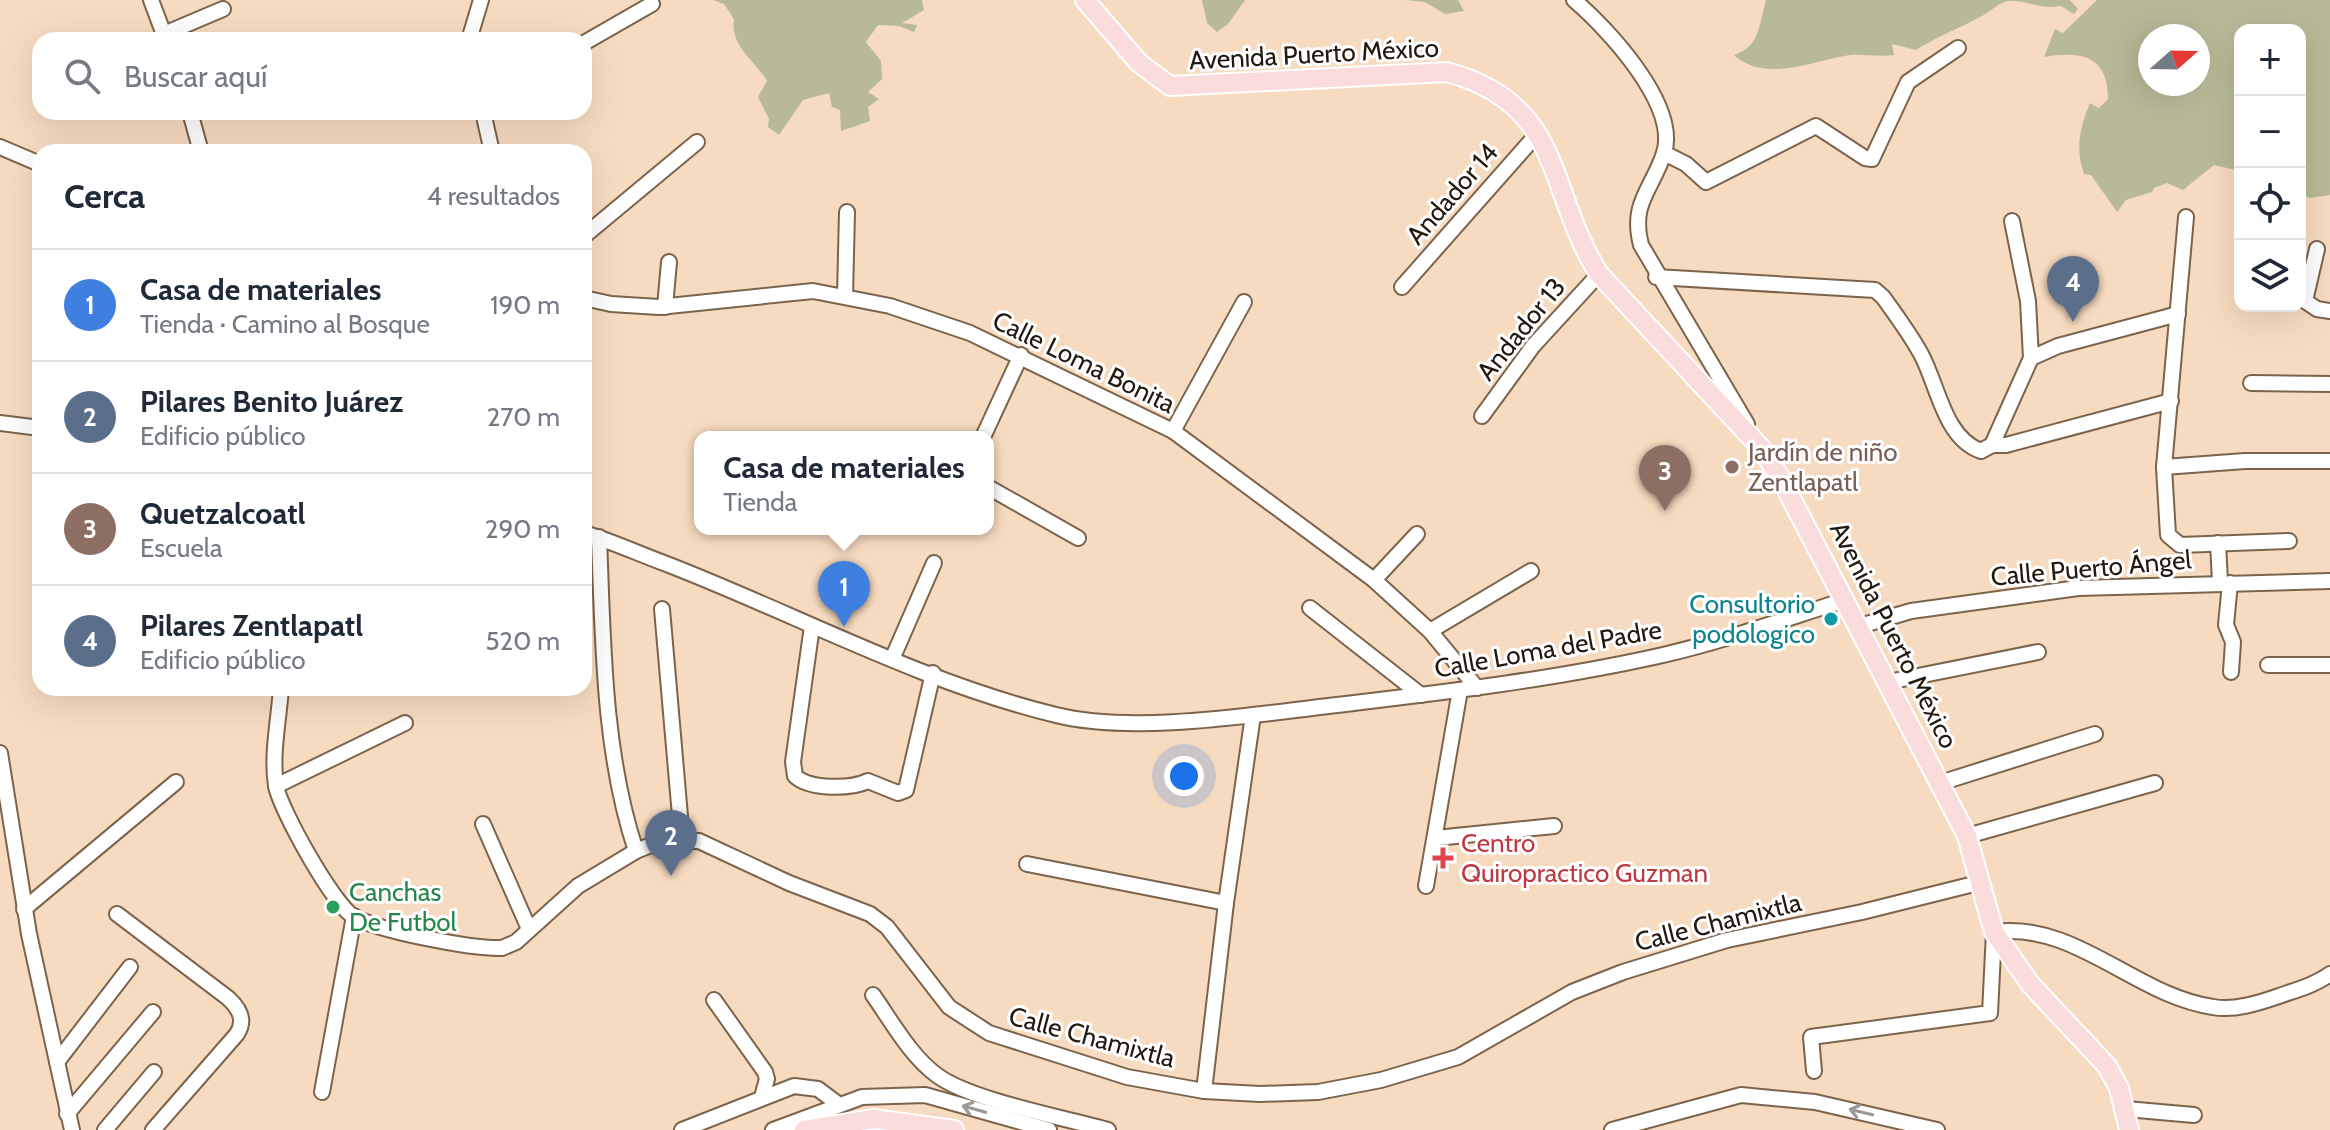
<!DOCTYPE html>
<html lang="es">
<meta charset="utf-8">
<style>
body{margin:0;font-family:Cabin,sans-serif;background:#f2f2f3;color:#1f2937}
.controls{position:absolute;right:24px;top:24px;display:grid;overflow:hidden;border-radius:16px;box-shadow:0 8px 32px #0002}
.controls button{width:72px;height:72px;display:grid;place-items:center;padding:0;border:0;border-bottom:2px solid #e0e1e3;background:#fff;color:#1f2937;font:40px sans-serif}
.compass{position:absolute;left:2138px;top:24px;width:72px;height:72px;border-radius:50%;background:#fff;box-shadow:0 8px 32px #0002;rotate:70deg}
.you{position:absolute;left:1184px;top:776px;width:28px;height:28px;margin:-20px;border:6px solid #fff;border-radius:50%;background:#1a73e8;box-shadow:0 0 0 12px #1a73e833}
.badge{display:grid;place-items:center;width:52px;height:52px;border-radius:50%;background:#962f0e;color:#fff;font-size:26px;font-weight:700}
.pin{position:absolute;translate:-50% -66px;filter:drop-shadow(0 2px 4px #0008)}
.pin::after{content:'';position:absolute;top:42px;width:28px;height:24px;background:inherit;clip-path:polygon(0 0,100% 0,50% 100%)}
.popup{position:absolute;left:694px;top:431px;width:300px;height:104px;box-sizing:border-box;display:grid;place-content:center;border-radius:16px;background:#fff;filter:drop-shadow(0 2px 6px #0005);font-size:26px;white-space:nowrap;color:#747a83}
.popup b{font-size:30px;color:#1f2937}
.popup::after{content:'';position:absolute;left:50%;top:100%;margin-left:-16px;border:16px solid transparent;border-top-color:#fff}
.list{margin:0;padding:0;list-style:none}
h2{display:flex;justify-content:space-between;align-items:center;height:104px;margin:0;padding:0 32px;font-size:34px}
h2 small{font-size:26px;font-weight:400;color:#747a83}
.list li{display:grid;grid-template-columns:52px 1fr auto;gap:24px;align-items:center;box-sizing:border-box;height:112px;padding:0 32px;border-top:2px solid #e0e1e3}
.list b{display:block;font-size:30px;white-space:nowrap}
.list p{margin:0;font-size:26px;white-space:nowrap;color:#747a83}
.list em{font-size:26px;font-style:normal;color:#747a83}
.icon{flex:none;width:44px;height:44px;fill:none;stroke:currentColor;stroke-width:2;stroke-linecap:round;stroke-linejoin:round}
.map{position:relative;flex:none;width:2330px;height:1130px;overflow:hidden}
.search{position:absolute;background:#fff;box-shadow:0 8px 32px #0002;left:32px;top:32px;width:560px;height:88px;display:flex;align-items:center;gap:20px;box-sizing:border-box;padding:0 28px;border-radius:24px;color:#747a83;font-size:30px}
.panel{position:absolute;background:#fff;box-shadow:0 8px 32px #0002;left:32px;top:144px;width:560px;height:552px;border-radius:24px}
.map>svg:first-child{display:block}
.green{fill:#b7b997;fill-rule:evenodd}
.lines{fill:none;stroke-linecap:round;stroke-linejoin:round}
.minor-casing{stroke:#7c644c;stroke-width:18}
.major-casing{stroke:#fff;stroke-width:22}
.minor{stroke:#fff;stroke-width:14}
.major{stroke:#fbdcdd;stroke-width:18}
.oneway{stroke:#9c9893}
.education-dot{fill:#8d6e63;stroke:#fff;stroke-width:3}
.culture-dot{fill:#0f9aa8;stroke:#fff;stroke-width:3}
.health-dot{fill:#e0444e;stroke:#fff;stroke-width:3}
.leisure-dot{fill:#2e9e5b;stroke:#fff;stroke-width:3}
.labels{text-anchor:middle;stroke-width:6;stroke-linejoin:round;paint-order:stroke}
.street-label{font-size:26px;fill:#22190f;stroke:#fff}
.education-label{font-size:26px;fill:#785e54;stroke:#fff;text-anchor:start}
.culture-label{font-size:26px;fill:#0d838f;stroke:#fff;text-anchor:end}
.health-label{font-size:26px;fill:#be3a42;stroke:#fff;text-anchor:start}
.leisure-label{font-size:26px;fill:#27864d;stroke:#fff;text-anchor:start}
</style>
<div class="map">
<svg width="2330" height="1130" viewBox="0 0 2330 1130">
<rect width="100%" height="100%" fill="#f7dbc0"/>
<!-- green -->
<g class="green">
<path d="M713,0H922L924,10L902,23L917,25L914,32L899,26L878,25L866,42L881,61L882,79L868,92L879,99L868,107L870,121L841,131L840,110L832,107L829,93L803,100L779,135L768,127L769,119L758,97L767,81C754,59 730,47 734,19L724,4Z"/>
<polygon points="1202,0 1245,0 1228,24 1217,32 1207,23"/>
<polygon points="1406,0 1458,0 1464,11 1445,14 1425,2"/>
<path d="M1766,0H2070L2078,9L2074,14L2061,6C2037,10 2031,0 2008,1C1999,2 1990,12 1982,16C1960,28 1938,36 1916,50L1892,44L1894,55C1879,57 1865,54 1850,55C1814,60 1766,84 1734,55C1760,47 1759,24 1766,0Z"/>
<path d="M2097,0H2330V195L2310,198L2300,194V30H2240V171L2214,165L2183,190L2167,183L2154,188L2152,192L2126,200L2117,212L2091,175L2084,174C2075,148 2080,127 2090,103L2099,108L2108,99C2108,55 2081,51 2044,57L2055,29L2063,33ZM2198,36V84H2150V36Z"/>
</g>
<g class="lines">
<defs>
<g id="minor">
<polyline points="151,0 166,40"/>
<path d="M1574,0C1608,29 1679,105 1664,153C1652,190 1630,203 1641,245L1747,424"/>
<polyline points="164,34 223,9"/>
<polyline points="469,40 481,0"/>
<polyline points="584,43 652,4"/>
<polyline points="190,112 201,152"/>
<polyline points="483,112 492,152"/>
<polyline points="0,147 40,164"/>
<polyline points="1664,153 1686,164 1706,182 1816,126 1865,158 1872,159 1908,82 1958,48"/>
<polyline points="2186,217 2164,467 2168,535 2180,545 2289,541"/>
<polyline points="584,236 697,142"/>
<polyline points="2317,249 2305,301 2317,309 2330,311"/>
<path d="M1656,277L1875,290L1883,297C1896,315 1910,334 1921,354C1938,385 1944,438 1981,451L1992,445H2006L2171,401"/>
<polyline points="1402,287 1538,133"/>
<polyline points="845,296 847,212"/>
<polyline points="584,298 611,304 659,307 813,291 890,306 970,333 1173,431 1374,580 1430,631 1477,688"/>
<polyline points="665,307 669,262"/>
<polyline points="2031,358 2058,346 2178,314"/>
<polyline points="2251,383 2330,384"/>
<polyline points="1482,416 1533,346 1599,274"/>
<polyline points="0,423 40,428"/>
<polyline points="1173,431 1244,302"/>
<polyline points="983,437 1021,355"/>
<polyline points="1992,445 2031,358 2028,301 2012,221"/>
<polyline points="2164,467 2245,461 2330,461"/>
<polyline points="988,487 1078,538"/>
<path d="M584,533C611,541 637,553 664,563C794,613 920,682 1056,715C1128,733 1238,717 1312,708C1429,694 1548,681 1663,655C1724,641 1785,619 1845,600"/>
<path d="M599,537C603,641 603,752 636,851"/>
<polyline points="2218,543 2220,582"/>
<polyline points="1374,580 1417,534"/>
<polyline points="2230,583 2226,625 2233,642 2231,672"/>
<polyline points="1310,608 1421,695"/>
<polyline points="662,609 682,839"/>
<path d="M812,626L793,762L795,776C810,790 851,789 868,781L898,793L906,790L933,673"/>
<polyline points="1860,626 1911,611 2078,588 2330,581"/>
<polyline points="1430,631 1531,571"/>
<polyline points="893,657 934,563"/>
<polyline points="2268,665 2330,665"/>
<polyline points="1888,682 2038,652"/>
<path d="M281,688C279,719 271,755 276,786C280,809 333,904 353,916C377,931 473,949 502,948L516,942L578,886L636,851L661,841H699L789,883L870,914L887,927L949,1007L989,1033L1127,1077L1204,1091L1260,1094L1318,1092L1381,1080L1458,1057L1572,992L1623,972L1727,940L1862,912L1982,882"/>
<polyline points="0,753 29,934 72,1130"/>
<polyline points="1940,783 2095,734"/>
<polyline points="276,786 405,723"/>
<polyline points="483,824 529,929"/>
<polyline points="1967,836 2155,783"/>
<polyline points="1436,838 1554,826"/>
<polyline points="1027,864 1226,903"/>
<polyline points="1426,886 1460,690"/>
<polyline points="24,909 176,782"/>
<path d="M117,914L228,998C239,1008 246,1020 237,1034L153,1130"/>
<path d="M873,995C892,1022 911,1057 938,1076C971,1100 1065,1118 1108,1130"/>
<polyline points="714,1000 765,1072 767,1079 762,1097"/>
<polyline points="57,1062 130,967"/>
<path d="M1814,1071L1811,1037L1990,1013L1994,932C2075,921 2136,996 2213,1007C2234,1011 2259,1003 2279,996C2296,990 2315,985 2330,974"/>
<polyline points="1204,1091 1226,903 1253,715"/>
<polyline points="322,1092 354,916"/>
<polyline points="2126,1109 2194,1115"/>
<polyline points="67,1114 153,1012"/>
<polyline points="105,1130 154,1072"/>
<polyline points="682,1130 794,1086 818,1089 838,1104"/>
<polyline points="773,1130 862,1097 925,1095 1049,1130"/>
<polyline points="1612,1130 1741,1095 1815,1102 1937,1130"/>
</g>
<g id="major">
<path d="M1085,0L1139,63L1170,86L1447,72C1565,104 1546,190 1599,274L1761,448L1780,477L1967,836L1994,932L2031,985L2107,1066L2119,1088L2129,1130"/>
<polyline points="804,1130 874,1119 954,1130"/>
</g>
</defs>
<!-- minor casing -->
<use href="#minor" class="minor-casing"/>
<!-- major casing -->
<use href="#major" class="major-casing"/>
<!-- minor -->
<use href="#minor" class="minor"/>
<!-- major -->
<use href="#major" class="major"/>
</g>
<!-- one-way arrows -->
<defs><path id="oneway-shaft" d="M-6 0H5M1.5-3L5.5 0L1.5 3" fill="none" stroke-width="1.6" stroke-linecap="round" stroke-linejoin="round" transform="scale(2)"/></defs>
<g class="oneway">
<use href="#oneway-shaft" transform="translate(974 1109) rotate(-164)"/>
<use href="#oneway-shaft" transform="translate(1861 1112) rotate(-167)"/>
</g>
<!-- markers -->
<circle class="education-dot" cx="1732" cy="467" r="8"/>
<circle class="culture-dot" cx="1831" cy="619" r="8"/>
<path class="health-dot" d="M1439 846h8v8h8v8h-8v8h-8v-8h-8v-8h8z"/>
<circle class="leisure-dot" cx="333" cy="907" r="8"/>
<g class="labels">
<!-- street labels -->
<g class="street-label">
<text transform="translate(1314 54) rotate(-3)" y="9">Avenida Puerto México</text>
<text transform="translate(1452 194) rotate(-49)" y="9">Andador 14</text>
<text transform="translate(1521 329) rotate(-51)" y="9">Andador 13</text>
<text transform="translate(1084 362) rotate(26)" y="9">Calle Loma Bonita</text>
<text transform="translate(2091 568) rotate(-5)" y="9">Calle Puerto Ángel</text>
<text transform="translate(1894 635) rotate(63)" y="9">Avenida Puerto México</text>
<text transform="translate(1548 649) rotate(-10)" y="9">Calle Loma del Padre</text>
<text transform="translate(1718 922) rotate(-14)" y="9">Calle Chamixtla</text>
<text transform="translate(1092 1037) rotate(15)" y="9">Calle Chamixtla</text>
</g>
<!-- education labels -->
<g class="education-label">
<text x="1748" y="461">Jardín de niño<tspan x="1748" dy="30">Zentlapatl</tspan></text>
</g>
<!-- culture labels -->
<g class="culture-label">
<text x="1815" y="613">Consultorio<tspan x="1815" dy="30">podologico</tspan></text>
</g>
<!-- health labels -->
<g class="health-label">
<text x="1461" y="852">Centro<tspan x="1461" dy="30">Quiropractico Guzman</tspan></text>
</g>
<!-- leisure labels -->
<g class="leisure-label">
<text x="349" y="901">Canchas<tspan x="349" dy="30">De Futbol</tspan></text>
</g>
</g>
</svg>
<div class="controls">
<button>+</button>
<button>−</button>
<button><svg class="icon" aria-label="locate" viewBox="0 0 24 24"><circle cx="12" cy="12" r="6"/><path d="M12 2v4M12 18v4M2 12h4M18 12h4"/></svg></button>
<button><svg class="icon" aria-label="layers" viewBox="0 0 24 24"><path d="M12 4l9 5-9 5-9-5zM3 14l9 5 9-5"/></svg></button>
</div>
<svg class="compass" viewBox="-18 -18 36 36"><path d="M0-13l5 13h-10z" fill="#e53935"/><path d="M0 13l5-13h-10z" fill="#747a83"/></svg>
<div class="you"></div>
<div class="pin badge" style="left:844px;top:627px;background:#3f7fe0">1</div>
<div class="popup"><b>Casa de materiales</b>Tienda</div>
<div class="pin badge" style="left:671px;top:876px;background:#5c6f8a">2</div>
<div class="pin badge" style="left:1665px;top:511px;background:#8d6e63">3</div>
<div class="pin badge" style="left:2073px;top:322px;background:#5c6f8a">4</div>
<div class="search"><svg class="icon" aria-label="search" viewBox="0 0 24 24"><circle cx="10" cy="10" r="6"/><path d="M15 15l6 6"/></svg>Buscar aquí</div>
<section class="panel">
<h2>Cerca<small>4 resultados</small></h2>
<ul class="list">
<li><span class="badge" style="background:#3f7fe0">1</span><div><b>Casa de materiales</b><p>Tienda · Camino al Bosque</p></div><em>190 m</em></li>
<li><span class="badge" style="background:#5c6f8a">2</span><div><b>Pilares Benito Juárez</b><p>Edificio público</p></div><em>270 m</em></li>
<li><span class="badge" style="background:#8d6e63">3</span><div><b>Quetzalcoatl</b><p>Escuela</p></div><em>290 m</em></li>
<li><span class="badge" style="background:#5c6f8a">4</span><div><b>Pilares Zentlapatl</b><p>Edificio público</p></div><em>520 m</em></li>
</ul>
</section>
</div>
